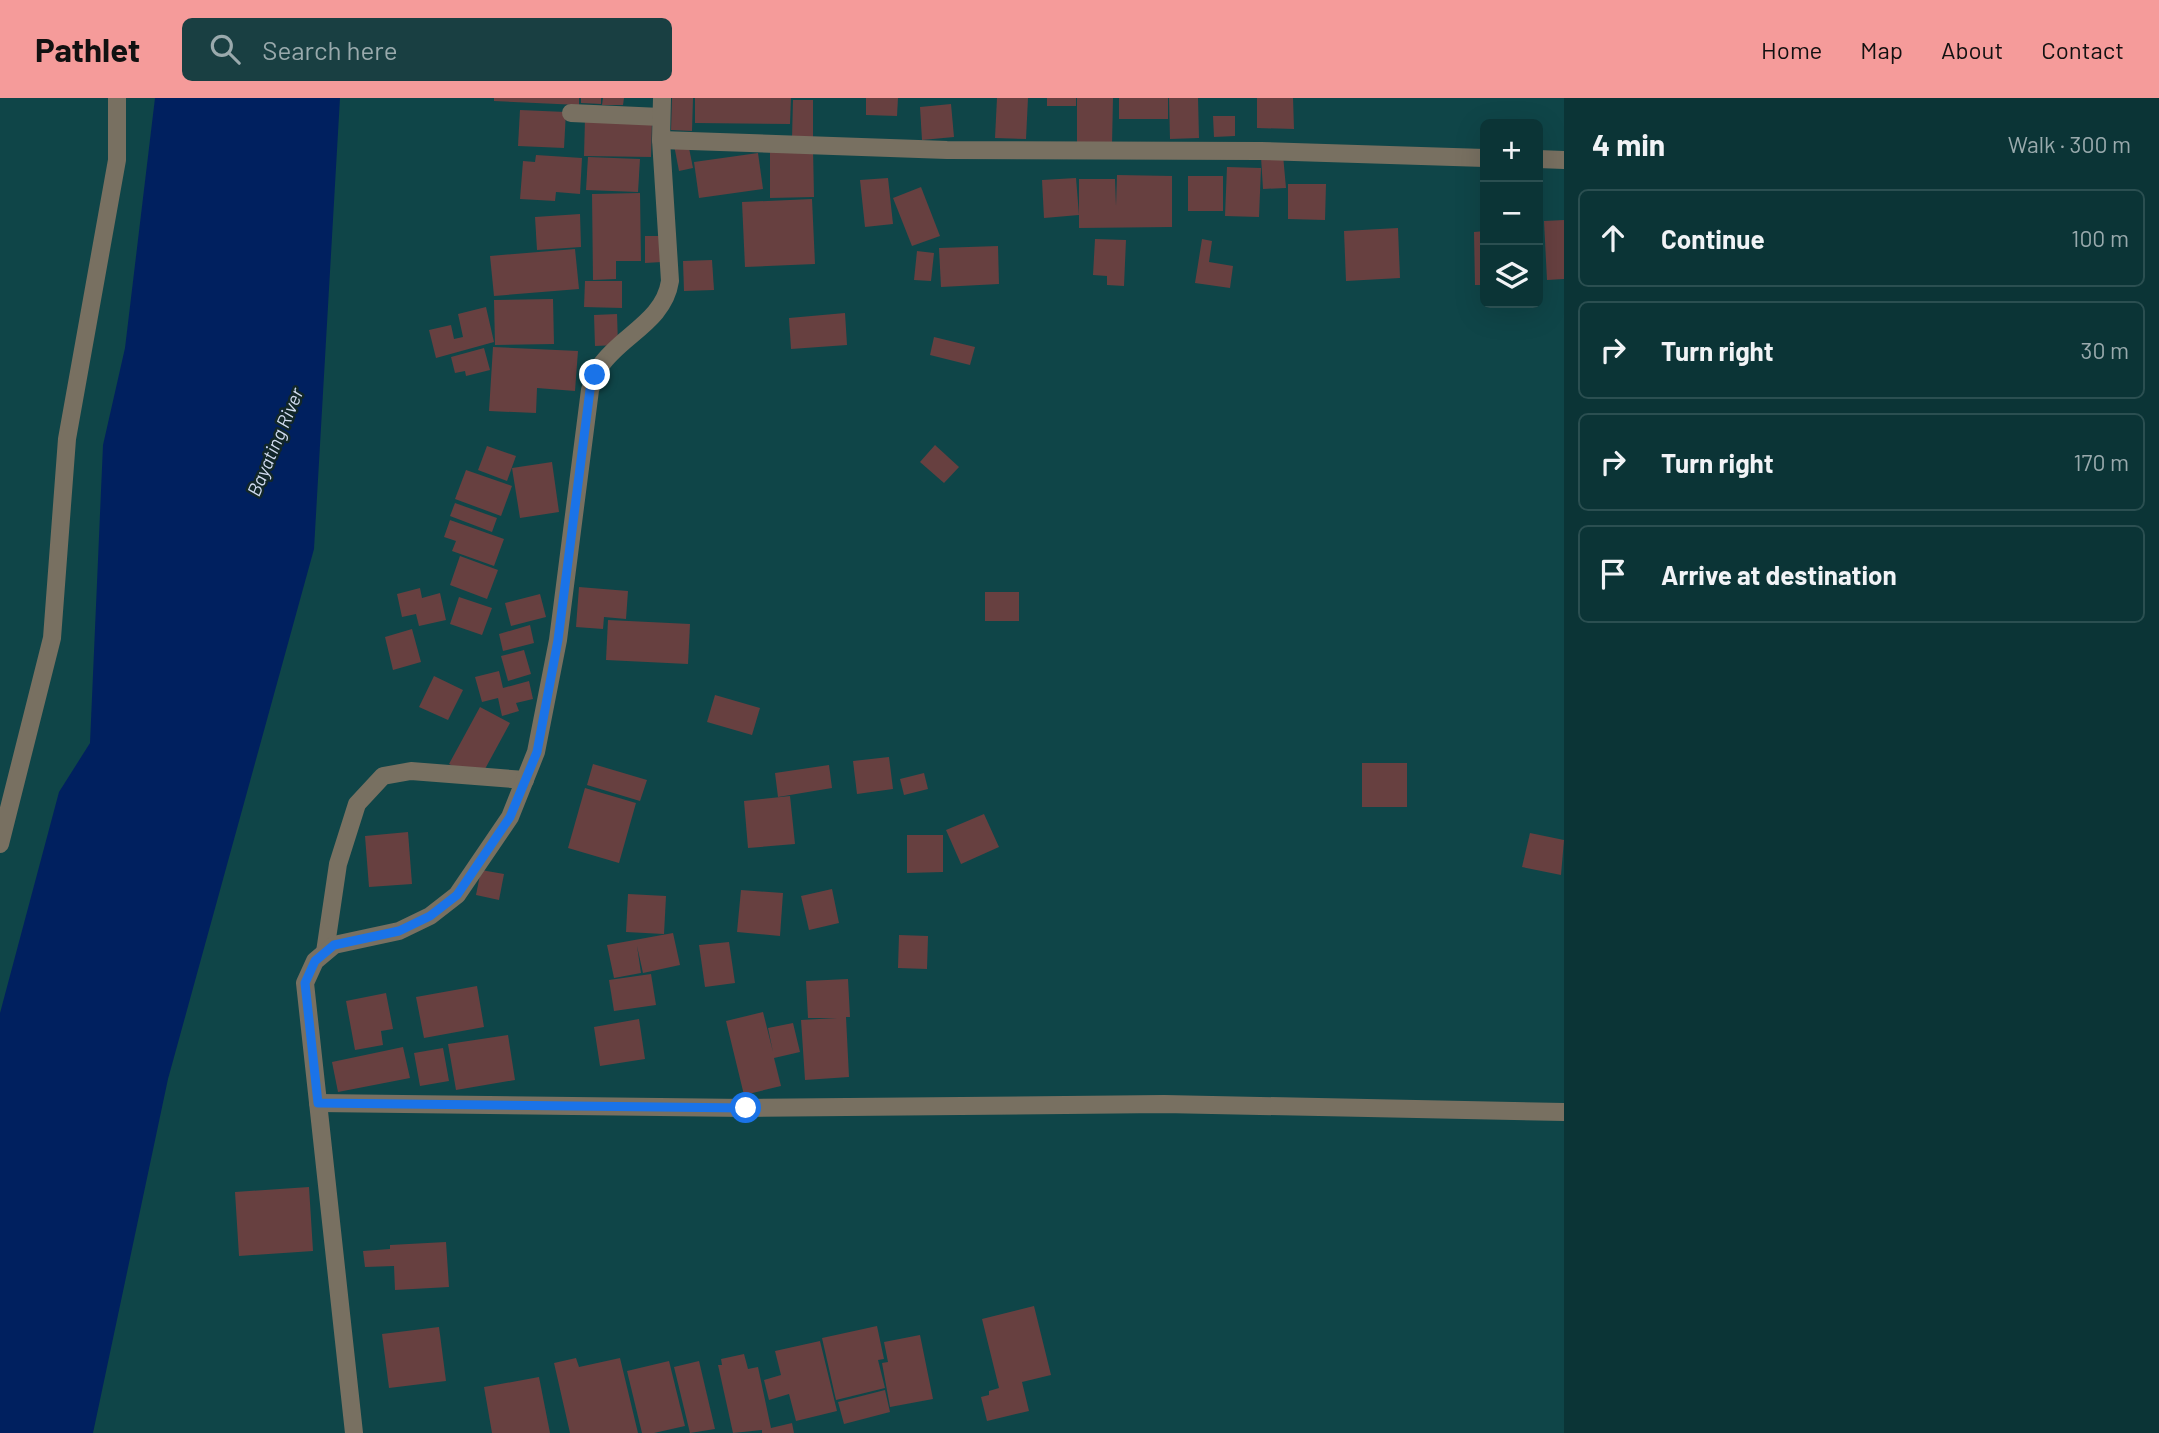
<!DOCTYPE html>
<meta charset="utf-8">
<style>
body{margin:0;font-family:Barlow,sans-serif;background:#193f42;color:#f1f3f6}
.controls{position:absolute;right:21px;top:21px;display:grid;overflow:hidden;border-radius:10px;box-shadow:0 7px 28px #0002}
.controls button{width:63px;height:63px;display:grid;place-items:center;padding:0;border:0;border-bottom:2px solid #2b4f51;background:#0b3436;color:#f1f3f6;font:35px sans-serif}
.stop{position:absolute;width:21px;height:21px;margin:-16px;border:5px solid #1a73e8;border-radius:50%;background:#fff}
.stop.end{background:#1a73e8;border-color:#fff;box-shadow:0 2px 7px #0008}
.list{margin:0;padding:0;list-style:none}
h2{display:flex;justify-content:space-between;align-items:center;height:91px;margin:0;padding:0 28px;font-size:30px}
h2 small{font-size:23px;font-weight:400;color:#9aaaad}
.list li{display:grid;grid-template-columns:46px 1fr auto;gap:21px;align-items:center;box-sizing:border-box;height:98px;margin:0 14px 14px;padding:0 14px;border:2px solid #2b4f51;border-radius:10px}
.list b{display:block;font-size:26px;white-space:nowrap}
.list em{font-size:23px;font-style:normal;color:#9aaaad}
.icon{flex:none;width:38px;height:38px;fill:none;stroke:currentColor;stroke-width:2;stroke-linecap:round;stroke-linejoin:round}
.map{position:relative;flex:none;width:1564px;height:1335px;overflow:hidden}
header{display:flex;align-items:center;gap:42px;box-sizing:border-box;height:98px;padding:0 35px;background:#f59b9a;color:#111}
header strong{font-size:33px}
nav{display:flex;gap:38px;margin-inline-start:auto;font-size:24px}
.search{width:490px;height:63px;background:#193f42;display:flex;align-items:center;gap:18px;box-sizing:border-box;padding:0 24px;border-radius:10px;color:#9aaaad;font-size:26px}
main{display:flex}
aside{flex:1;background:#0b3436}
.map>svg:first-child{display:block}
.water{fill:#00205f}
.building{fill:#674040}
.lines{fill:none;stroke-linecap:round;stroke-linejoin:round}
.minor{stroke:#787061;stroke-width:18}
.route{stroke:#1a73e8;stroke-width:9}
.labels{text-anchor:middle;stroke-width:5;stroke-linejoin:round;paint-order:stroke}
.water-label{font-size:19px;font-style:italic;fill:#d0dbef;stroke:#122729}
</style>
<header>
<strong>Pathlet</strong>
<div class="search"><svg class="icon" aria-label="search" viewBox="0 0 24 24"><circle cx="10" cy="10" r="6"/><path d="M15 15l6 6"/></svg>Search here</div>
<nav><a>Home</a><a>Map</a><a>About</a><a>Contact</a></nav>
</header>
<main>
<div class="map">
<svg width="1564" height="1335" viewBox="0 0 1564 1335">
<rect width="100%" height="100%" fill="#0f4548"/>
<!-- water -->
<polygon class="water" points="155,0 340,0 314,451 168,981 93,1335 0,1335 0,915 59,694 90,645 103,347 125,250"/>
<!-- building -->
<g class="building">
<polygon points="494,0 579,0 579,7 494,3"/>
<polygon points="581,0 601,0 601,6 581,5"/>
<polygon points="603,0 624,0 623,7 602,7"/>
<polygon points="672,0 693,0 692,33 671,32"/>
<polygon points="695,0 791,0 790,26 695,25"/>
<polygon points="866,0 898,0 897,18 866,17"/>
<polygon points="997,0 1028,0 1026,41 995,40"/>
<rect x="1047" y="0" width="29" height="8"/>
<polygon points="1077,0 1113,0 1112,47 1077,46"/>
<rect x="1119" y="0" width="49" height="21"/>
<polygon points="1169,0 1198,0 1199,40 1170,41"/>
<polygon points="1257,0 1293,0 1294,31 1257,30"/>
<polygon points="793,2 813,2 813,40 792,40"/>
<polygon points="951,6 954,39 922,42 920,9"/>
<polygon points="520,12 566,14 564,50 518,48"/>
<polygon points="1213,18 1235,18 1235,38 1214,39"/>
<polygon points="585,21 652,23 651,59 584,58"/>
<polygon points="688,45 693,70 679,73 674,47"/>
<polygon points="813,51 814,99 770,100 770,52"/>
<polygon points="758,55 763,91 699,100 694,64"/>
<polygon points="536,57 582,60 580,96 556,94 555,103 520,101 523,63 535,64"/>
<polygon points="1283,57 1286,90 1263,91 1261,59"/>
<polygon points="588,59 640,61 638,94 586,92"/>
<polygon points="1227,69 1261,70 1259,119 1225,118"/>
<polygon points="1117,77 1172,78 1172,129 1079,130 1079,81 1115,81 1116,108"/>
<rect x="1188" y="78" width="35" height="35"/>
<polygon points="888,80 893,126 865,129 860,82"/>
<polygon points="1076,80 1079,117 1044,120 1042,82"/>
<polygon points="1288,86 1326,86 1325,122 1288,121"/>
<polygon points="921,89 940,138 912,148 893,100"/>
<polygon points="640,95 641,163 616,163 616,181 593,182 592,96"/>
<polygon points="812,101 815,166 745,169 742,104"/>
<polygon points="580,116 581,149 537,152 535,119"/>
<polygon points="1564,122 1564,181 1547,182 1544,123"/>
<polygon points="1398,130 1400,180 1346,183 1344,133"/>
<polygon points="1485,133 1485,187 1475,187 1474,134"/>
<polygon points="645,138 661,138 662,164 645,165"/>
<polygon points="1095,141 1126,142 1124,188 1107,187 1107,178 1093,177"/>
<polygon points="1202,141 1212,143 1209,164 1233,168 1230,190 1195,185"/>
<polygon points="998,148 999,186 941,189 939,150"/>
<polygon points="575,151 579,191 494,198 490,158"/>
<polygon points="917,153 934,155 931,183 914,182"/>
<polygon points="712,162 714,192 684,193 683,163"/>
<polygon points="585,183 622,183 622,210 584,209"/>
<polygon points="553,201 554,246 495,247 494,202"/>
<polygon points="486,209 494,244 436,260 429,232 451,227 454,241 463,239 458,216"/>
<polygon points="845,215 847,247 791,251 789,220"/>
<polygon points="617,216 618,247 595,248 594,217"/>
<polygon points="934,239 975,249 970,267 930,257"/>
<polygon points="493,249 578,253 575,293 537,290 536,315 489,313"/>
<polygon points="484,250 490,272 466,278 465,273 455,275 451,259"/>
<polygon points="935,347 959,369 944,385 920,364"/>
<polygon points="487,348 516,358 507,383 478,372"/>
<polygon points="552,364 559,414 520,420 512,370"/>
<polygon points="466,372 512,388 501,418 455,401"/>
<polygon points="455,405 497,420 492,434 450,418"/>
<polygon points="450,422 504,441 494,468 452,453 456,443 444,439"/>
<polygon points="460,458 498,472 487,501 450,487"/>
<polygon points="579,489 628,493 626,521 604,519 603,531 576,529"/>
<polygon points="420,490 422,500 440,495 446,522 419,528 416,516 402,519 397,496"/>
<rect x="985" y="494" width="34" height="29"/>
<polygon points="540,496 546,519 511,528 505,505"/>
<polygon points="459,499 492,510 482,537 450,526"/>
<polygon points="608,522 690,526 688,566 606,562"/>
<polygon points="530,527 534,545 503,553 499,536"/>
<polygon points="412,531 421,564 393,572 385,539"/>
<polygon points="524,552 531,576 508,583 501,558"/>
<polygon points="499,573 503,590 529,583 533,601 516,605 519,613 502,618 498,600 482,604 475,579"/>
<polygon points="434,578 463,592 448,622 419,609"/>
<polygon points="715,597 760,610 752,637 707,624"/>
<polygon points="480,609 510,625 479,682 449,666"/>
<polygon points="889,659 893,691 857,696 853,663"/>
<rect x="1362" y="665" width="45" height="44"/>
<polygon points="593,666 647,682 640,703 587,687"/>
<polygon points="829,667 832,690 778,699 775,675"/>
<polygon points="924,675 928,691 904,697 900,681"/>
<polygon points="585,690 636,705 619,765 568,750"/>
<polygon points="790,698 795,746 748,750 744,703"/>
<polygon points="984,716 999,749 961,766 946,732"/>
<polygon points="408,734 412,786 369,789 365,738"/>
<polygon points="1530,735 1564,742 1561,777 1522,769"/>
<polygon points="907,737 943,737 943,774 907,775"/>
<polygon points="481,772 504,776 499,802 476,797"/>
<polygon points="832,791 839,825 809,832 801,798"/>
<polygon points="741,792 783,795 780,838 737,834"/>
<polygon points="628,796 666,798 664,836 626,834"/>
<polygon points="673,835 680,867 643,875 637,848 641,875 614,880 607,847"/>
<polygon points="899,837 928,838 927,871 898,870"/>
<polygon points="729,844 735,885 705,889 699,847"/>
<polygon points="651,876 656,907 614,913 609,882"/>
<polygon points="848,881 850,919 846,919 849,979 805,982 801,922 837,920 808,920 806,883"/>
<polygon points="477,888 484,929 424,940 416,899"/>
<polygon points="386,895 393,931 381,933 383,947 355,952 346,903"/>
<polygon points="763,914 773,954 768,930 793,925 800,954 774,960 781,988 744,997 726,923"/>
<polygon points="639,921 645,961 600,968 594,929"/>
<polygon points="508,937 515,982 456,992 448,946"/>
<polygon points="403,949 410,980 338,994 332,964"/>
<polygon points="443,950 449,983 420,988 414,955"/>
<polygon points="309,1089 313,1153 239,1158 235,1094"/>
<polygon points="446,1144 449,1189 395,1192 394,1168 365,1169 363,1153 390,1151 390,1147"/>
<polygon points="1034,1208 1051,1277 1022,1284 1029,1313 987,1323 981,1299 989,1297 989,1293 999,1290 982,1221"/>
<polygon points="877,1228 884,1261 878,1262 885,1290 836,1302 822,1240"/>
<polygon points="439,1229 446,1283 389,1290 382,1236"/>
<polygon points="920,1237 933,1301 890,1309 882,1265 888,1264 884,1244"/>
<polygon points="820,1243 837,1313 796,1323 789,1296 769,1302 764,1282 781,1277 775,1253"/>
<polygon points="744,1256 748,1271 758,1269 771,1330 792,1325 794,1335 762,1335 762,1332 733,1335 718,1267 722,1267 721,1261"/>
<polygon points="576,1260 579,1269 620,1260 638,1335 570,1335 554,1265"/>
<polygon points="669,1263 685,1328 654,1335 642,1335 627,1273"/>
<polygon points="699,1263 715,1331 690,1335 674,1269"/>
<polygon points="539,1279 550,1335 492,1335 484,1289"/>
<polygon points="885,1292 890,1314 844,1326 838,1304"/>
</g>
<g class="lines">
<!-- minor -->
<g class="minor">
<polyline points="571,15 661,19"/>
<polyline points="661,42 947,52 1261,53 1485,60"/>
<polyline points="1538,61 1564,62"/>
<polyline points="0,746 52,540 67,341 117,62 117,0"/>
<polyline points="325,854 338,766 357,706 383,678 411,673 525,682"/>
<polyline points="318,1005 746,1010 1164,1006 1564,1014"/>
<path d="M354,1335L305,885L315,863L334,847L399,833L430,818L457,797L510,719L536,654L558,542L590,292C593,283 595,275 601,267C622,237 664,223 670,183L661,42L662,0"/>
</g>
</g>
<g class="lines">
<!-- route -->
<polyline class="route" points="595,277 590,292 558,542 537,654 510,719 457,797 430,818 399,833 334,847 315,863 305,885 318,1005 746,1010"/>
</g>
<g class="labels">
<!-- water labels -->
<g class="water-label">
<text transform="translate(275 344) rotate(-67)" y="7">Bayating River</text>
</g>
</g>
</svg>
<div class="controls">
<button>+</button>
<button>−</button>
<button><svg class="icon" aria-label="layers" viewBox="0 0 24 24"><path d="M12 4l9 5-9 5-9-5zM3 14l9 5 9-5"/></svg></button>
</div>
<div class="stop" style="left:746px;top:1010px"></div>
<div class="stop end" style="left:595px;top:277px"></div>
</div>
<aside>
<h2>4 min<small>Walk · 300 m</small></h2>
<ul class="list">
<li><svg class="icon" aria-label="ahead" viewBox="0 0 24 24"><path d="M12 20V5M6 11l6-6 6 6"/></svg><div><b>Continue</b></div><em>100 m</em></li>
<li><svg class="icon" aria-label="right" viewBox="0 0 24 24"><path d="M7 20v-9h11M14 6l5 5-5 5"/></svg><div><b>Turn right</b></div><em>30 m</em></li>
<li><svg class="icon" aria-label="right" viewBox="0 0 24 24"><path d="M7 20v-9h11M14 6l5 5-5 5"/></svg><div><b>Turn right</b></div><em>170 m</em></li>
<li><svg class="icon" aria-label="arrive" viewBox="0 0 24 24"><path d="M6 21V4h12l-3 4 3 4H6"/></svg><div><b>Arrive at destination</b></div></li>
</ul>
</aside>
</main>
